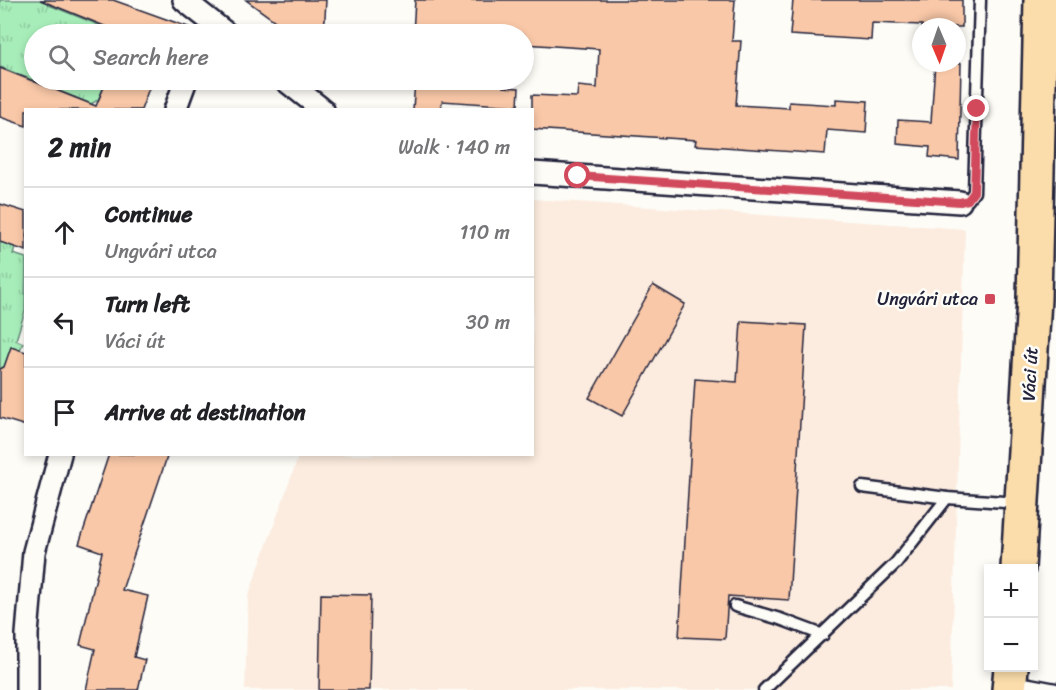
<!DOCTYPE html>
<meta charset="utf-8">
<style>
body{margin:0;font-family:Sriracha,sans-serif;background:#f2f2f2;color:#202124}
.controls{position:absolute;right:18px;bottom:18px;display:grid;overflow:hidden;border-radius:0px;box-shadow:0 3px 9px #0003}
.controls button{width:54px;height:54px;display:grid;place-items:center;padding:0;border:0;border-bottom:2px solid #e0e0e0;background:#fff;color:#202124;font:30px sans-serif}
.compass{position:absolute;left:912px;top:18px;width:54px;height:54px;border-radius:50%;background:#fff;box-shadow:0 3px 9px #0003;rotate:178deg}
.stop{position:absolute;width:18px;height:18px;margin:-14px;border:4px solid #d1495b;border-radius:50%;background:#fff}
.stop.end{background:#d1495b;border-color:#fff;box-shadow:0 2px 6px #0008}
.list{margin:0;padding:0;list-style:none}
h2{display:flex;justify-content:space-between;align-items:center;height:78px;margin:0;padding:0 24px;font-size:26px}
h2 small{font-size:20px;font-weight:400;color:#757577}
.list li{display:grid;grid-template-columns:39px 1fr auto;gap:18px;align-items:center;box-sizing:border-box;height:90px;padding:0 24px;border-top:2px solid #e0e0e0}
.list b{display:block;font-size:22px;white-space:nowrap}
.list p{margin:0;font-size:20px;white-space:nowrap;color:#757577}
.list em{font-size:20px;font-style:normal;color:#757577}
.icon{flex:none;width:33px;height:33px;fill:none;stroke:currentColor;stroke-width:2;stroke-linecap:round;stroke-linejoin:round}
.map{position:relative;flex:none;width:1056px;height:690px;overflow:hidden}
.search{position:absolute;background:#fff;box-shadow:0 3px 9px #0003;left:24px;top:24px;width:510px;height:66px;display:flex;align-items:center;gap:15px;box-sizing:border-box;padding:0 21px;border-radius:33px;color:#757577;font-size:22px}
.panel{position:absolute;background:#fff;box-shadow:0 3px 9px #0003;left:24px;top:108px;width:510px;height:348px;border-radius:0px}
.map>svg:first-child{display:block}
.built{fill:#fcecdf}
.grass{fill:url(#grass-tufts);stroke:#64887a;stroke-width:1.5}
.building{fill:#f9c8a8;stroke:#22223b;stroke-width:1.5}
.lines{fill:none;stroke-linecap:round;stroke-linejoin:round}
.service-casing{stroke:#22223b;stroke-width:15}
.minor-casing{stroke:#22223b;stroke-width:26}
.primary-casing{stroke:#22223b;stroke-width:38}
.service{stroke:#fdfcf7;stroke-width:10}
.minor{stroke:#fdfcf7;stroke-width:21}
.primary{stroke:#fbddab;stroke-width:33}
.route{stroke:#d1495b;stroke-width:8}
.poi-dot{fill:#d1495b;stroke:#fdfcf7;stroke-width:2}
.labels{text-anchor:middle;stroke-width:5;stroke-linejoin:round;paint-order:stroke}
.poi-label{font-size:18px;fill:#22223b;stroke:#fdfcf7;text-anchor:end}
.street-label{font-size:18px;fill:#22223b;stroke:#fdfcf7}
</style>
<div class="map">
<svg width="1056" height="690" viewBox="0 0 1056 690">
<defs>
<pattern id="grass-tufts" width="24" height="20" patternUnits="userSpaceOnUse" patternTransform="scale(1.5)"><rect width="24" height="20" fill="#a7edb9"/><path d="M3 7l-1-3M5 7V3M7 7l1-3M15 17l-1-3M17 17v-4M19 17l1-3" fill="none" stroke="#8fcba0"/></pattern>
</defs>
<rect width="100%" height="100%" fill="#fdfcf7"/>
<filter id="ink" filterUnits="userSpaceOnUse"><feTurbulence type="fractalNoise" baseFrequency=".0167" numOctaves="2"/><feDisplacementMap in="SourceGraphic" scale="12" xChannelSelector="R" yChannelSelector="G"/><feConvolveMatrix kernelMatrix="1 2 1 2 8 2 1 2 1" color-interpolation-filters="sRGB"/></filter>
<g filter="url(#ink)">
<!-- built -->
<polygon class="built" points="533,199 965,229 951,690 245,690 248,597 299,455 532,454"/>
<!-- grass -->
<g class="grass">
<polygon points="0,0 50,0 49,5 114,31 113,34 34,34 34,80 107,80 98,100 91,104 0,67"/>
<polygon points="0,242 15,247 13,254 26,258 25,311 16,340 23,343 20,350 11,348 4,367 0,369"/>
</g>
<!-- building -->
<g class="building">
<polygon points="40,0 113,0 202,32 201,34 124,34"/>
<polygon points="246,0 326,0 324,34 293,34"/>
<polygon points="415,0 735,0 732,41 741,41 736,105 789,108 789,102 836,105 836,99 868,101 866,133 827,130 825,154 695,145 696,140 532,129 532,95 577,97 578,86 597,88 599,49 524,44 524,34 413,34"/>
<polygon points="793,0 962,0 962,27 922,27 922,25 872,23 871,40 790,35"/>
<polygon points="935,63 961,63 959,160 929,157 930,147 897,144 898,120 931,122"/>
<polygon points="0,68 96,106 107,80 152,80 141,110 26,110 26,126 0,117"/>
<polygon points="415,80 504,80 503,87 519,88 518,106 442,101 441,110 413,110"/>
<polygon points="0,204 26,212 26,251 0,242"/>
<polygon points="653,285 685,304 622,416 589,398"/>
<polygon points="741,321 806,325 789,600 728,596 725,639 679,637 695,379 737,382"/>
<polygon points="11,347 26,352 26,426 0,418 0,369 4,367"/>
<polygon points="109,454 168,454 122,590 148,596 134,657 145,660 138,690 86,690 95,649 80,645 102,552 79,544"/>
<polygon points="321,594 371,595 369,690 319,690"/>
</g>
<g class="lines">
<defs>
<g id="service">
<polyline points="960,202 968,200 974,192 980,0"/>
<polyline points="862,487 947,498 1019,503"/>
<polyline points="735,606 780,619 823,635"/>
<polyline points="1014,681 1056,689"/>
<polyline points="764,690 896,563 947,498"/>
</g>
<g id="minor">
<polyline points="184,0 227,34"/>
<polyline points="285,80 323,110"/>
<polyline points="175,110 186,80"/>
<polyline points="532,173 960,202"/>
<polyline points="27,690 27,634 34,552 60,454"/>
</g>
<g id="primary">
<polyline points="1018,568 1034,299 1041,0"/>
<polyline points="1009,690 1011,668"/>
</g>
</defs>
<!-- service casing -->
<use href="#service" class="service-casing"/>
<!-- minor casing -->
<use href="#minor" class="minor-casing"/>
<!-- primary casing -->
<use href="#primary" class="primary-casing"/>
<!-- service -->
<use href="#service" class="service"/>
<!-- minor -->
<use href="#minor" class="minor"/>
<!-- primary -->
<use href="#primary" class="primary"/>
</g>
</g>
<g class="lines" filter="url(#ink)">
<!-- route -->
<polyline class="route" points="578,176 960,202 968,200 974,192 977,109"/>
</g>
<!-- markers -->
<rect class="poi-dot" x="984" y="293" width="12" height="12" rx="3"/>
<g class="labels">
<!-- poi labels -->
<g class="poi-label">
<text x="978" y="305">Ungvári utca</text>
</g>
<!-- street labels -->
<g class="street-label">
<text transform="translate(1030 374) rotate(-87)" y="6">Váci út</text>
</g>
</g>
</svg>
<div class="controls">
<button>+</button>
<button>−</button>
</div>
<svg class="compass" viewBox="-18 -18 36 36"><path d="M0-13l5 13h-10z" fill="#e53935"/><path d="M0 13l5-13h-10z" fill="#757577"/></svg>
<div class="stop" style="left:578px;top:176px"></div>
<div class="stop end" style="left:977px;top:109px"></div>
<div class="search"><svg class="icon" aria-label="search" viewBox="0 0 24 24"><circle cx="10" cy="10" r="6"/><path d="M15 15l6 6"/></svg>Search here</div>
<section class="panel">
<h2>2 min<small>Walk · 140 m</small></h2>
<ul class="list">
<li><svg class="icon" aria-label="ahead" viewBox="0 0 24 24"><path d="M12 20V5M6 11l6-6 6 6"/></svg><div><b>Continue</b><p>Ungvári utca</p></div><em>110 m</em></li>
<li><svg class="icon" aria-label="left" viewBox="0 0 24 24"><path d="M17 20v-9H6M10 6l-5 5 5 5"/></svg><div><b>Turn left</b><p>Váci út</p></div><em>30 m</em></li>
<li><svg class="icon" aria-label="arrive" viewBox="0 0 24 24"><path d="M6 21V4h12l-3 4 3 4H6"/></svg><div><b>Arrive at destination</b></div></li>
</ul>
</section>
</div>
